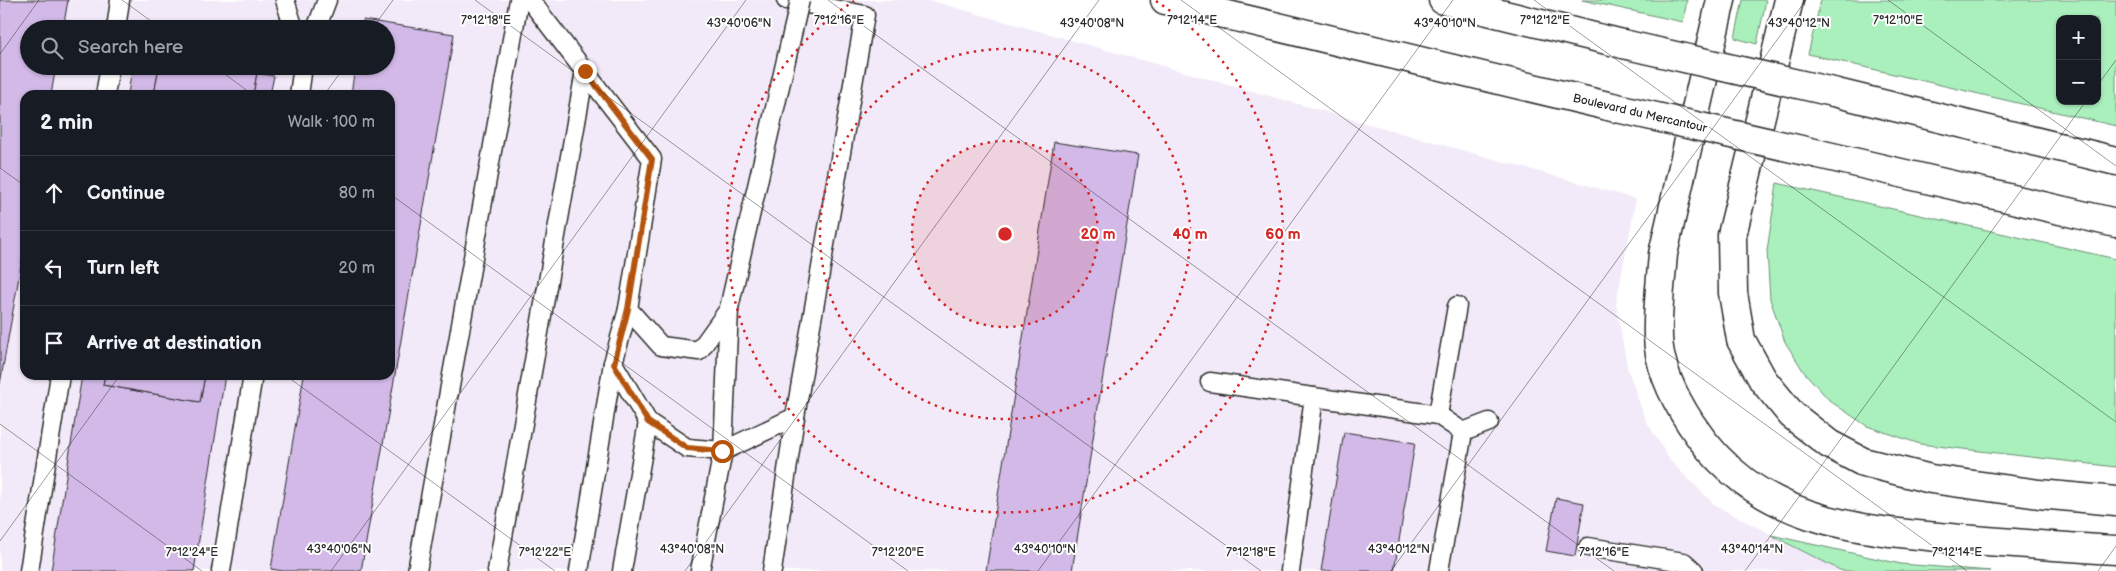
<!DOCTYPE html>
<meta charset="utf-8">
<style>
body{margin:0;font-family:"Balsamiq Sans",sans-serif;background:#20242c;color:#f1f3f6}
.controls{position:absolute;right:15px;top:15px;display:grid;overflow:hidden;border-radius:10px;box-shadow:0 1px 4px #0004}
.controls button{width:45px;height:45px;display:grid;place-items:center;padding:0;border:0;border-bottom:1px solid #363941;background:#171b24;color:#f1f3f6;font:25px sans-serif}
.stop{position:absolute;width:15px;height:15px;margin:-11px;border:4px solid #b45309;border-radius:50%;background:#fff}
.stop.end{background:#b45309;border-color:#fff;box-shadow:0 1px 5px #0008}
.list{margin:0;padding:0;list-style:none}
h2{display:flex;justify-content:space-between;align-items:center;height:65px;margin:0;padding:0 20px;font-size:21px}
h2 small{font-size:16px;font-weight:400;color:#9ea1a6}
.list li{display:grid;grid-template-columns:32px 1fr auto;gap:15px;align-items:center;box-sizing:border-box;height:75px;padding:0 20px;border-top:1px solid #363941}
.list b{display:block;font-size:19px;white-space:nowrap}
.list em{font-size:16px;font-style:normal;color:#9ea1a6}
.icon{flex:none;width:28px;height:28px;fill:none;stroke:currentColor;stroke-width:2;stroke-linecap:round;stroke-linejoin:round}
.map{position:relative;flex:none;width:2116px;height:571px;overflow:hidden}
.search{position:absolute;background:#171b24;box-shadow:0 1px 4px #0004;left:20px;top:20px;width:375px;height:55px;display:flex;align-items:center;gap:12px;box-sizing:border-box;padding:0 18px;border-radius:28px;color:#9ea1a6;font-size:19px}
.panel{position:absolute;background:#171b24;box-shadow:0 1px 4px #0004;left:20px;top:90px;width:375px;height:290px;border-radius:15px}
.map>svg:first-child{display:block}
.built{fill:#f2eaf8;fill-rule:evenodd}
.green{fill:#aaf0bc;stroke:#6a8e74;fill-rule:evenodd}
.building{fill:#d2b9e8;stroke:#2b2b2b}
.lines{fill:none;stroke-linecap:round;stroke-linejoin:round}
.lane-casing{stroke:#2b2b2b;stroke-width:21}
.primary-casing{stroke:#2b2b2b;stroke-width:31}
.highway-casing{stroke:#2b2b2b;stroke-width:31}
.lane{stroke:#fff;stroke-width:18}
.primary{stroke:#fff;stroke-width:28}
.highway{stroke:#fff;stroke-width:28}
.lane-bridge-casing{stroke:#2b2b2b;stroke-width:21;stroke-linecap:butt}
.primary-bridge-casing{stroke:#2b2b2b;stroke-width:31;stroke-linecap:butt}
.lane-bridge{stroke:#fff;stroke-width:18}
.primary-bridge{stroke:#fff;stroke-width:28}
.route{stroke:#b45309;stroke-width:6}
.ticks{fill:none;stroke:#2b2b2b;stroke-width:1;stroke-opacity:0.45}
.ring{fill:none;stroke:#d62828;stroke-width:2.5;stroke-dasharray:2.5 5}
.labels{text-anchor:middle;stroke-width:4;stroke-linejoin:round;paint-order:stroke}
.street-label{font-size:12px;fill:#2b2b2b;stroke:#fff}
.ticks-label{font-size:12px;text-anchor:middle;fill:#2b2b2b;stroke:#fff;stroke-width:4;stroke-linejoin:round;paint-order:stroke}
.centre{fill:#d62828;stroke:#fff;stroke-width:2.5}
.ring-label{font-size:15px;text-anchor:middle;font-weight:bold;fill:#d62828;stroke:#fff;stroke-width:4;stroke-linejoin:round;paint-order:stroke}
</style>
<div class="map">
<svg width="2116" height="571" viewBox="0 0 2116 571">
<rect width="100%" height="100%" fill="#fff"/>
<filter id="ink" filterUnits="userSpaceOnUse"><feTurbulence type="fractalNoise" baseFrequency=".02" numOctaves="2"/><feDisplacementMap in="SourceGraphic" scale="10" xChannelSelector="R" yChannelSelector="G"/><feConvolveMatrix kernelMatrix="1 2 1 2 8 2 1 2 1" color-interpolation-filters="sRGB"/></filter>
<g filter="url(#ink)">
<!-- built -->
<path class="built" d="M0,0H928L1636,199L1616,304L1627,367L1645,419L1671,462L1716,506L1842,571H0ZM29,29H386V66H29ZM25,95H390V375H25Z"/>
<!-- green -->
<g class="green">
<polygon points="1582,0 1687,0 1683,22"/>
<polygon points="1743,0 1766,0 1757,44 1735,38"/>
<path d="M1821,0H2116V126L1808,54ZM2060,19H2097V101H2060Z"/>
<polygon points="1777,183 2116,259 2116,467 1920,444 1867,426 1830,401 1804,372 1785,342 1770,299 1767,251"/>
<polygon points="1771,535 1901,564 1991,571 1842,571"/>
</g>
<!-- building -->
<g class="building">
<polygon points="0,0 68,0 63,29 29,29 29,66 56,66 51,95 25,95 25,243 0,384"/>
<polygon points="363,20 454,34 361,571 283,571 271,569 304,375 390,375 390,95 351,95 355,66 386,66 386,29 362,29"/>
<polygon points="132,66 159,66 154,95 128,95"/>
<polygon points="159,66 217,66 257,73 253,95 154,95"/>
<polygon points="257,73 274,76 270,95 253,95"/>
<polygon points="1054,142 1138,155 1072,571 986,571"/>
<polygon points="82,375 105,375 103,385 200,402 205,375 225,375 194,571 51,571"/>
<polygon points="105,375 205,375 200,402 103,385"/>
<polygon points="1344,432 1415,443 1394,571 1321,571"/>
<polygon points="1556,498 1584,503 1575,556 1546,551"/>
</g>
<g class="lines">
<defs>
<g id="lane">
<polyline points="285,0 294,29"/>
<polyline points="530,0 652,159 628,309 661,346 699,351 729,309"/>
<polyline points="116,29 120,0"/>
<polyline points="316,29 327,0"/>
<polyline points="105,95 110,66"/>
<polyline points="299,95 303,66"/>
<polyline points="628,309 613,363 648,422 687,448 723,451 795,417"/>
<polyline points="1210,382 1438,415 1463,432 1439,571"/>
<polyline points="1438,415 1457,306"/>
<polyline points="1463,432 1489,422"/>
<polyline points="1588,547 1684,562 1694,571"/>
<polyline points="29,571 60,375"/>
<polyline points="221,571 253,375"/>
<polyline points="417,571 519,0"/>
<polyline points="497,571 585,71"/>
<polyline points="579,571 613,363"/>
<polyline points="622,571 648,422"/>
<polyline points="700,571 723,451 729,308 786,60"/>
<polyline points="772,571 795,417 865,15 786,0"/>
<polyline points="1290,571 1314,397"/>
</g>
<g id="primary">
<polyline points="1165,0 1608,106"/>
<polyline points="1443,0 1623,44"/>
<polyline points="1833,92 2116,161"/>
<polyline points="1819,154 2116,223"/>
</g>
<g id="highway">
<path d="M1721,0L1663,254C1661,281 1657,309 1658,337C1659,368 1674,398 1691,424C1755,522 1854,530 1961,539C2013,543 2064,547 2116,550"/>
<polyline points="1789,0 1732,235 1733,293 1741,340 1763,380 1792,415 1829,444 1863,462 1931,479 2039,494 2116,501"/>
</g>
</defs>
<!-- lane casing -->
<use href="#lane" class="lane-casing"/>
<!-- primary casing -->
<use href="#primary" class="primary-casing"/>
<!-- highway casing -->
<use href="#highway" class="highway-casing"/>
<!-- lane -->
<use href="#lane" class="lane"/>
<!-- primary -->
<use href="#primary" class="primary"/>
<!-- highway -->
<use href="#highway" class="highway"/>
<defs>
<polyline id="lane-bridge" points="786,60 800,0"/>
<g id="primary-bridge">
<polyline points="1623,44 1833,92"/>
<polyline points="1608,106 1819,154"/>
</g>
</defs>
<!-- lane-bridge casing -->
<use href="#lane-bridge" class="lane-bridge-casing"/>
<!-- primary-bridge casing -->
<use href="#primary-bridge" class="primary-bridge-casing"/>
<!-- lane-bridge -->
<use href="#lane-bridge" class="lane-bridge"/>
<!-- primary-bridge -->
<use href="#primary-bridge" class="primary-bridge"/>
</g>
</g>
<g class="lines" filter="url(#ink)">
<!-- route -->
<polyline class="route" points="585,71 652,159 628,309 614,364 648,422 687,448 722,451"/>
</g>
<!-- ticks -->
<path class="ticks" d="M122,0L162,29M475,0L1261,571M828,0L1614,571M1181,0L1967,571M1534,0L2116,422M1888,0L2116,166M372,29L393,0M0,54L39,0M214,66L253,95M2097,86L2116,60M324,95L345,66M0,168L25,186M390,194L908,571M285,375L555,571M0,424L202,571M0,541L120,375M331,571L746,0M685,571L1099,0M1038,571L1453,0M1391,571L1806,0M1745,571L2086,101M2098,571L2116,546"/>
<!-- distance rings -->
<circle cx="1005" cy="234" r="93" fill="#d62828" fill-opacity=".12"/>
<g class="ring">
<circle cx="1005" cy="234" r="93"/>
<circle cx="1005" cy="234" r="185"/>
<path d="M1156 1A278 278 0 1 1 854 1"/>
</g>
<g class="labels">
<!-- street labels -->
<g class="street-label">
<text transform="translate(1640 113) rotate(13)" y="4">Boulevard du Mercantour</text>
</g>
</g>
<g class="ticks-label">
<text x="486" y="24">7°12'18"E</text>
<text x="839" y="24">7°12'16"E</text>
<text x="1192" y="24">7°12'14"E</text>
<text x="1545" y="24">7°12'12"E</text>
<text x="1898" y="24">7°12'10"E</text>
<text x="739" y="27">43°40'06"N</text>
<text x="1092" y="27">43°40'08"N</text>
<text x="1445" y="27">43°40'10"N</text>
<text x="1799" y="27">43°40'12"N</text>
<text x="339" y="553">43°40'06"N</text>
<text x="692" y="553">43°40'08"N</text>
<text x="1045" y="553">43°40'10"N</text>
<text x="1399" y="553">43°40'12"N</text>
<text x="1752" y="553">43°40'14"N</text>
<text x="192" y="556">7°12'24"E</text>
<text x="545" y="556">7°12'22"E</text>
<text x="898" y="556">7°12'20"E</text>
<text x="1251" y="556">7°12'18"E</text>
<text x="1604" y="556">7°12'16"E</text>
<text x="1957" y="556">7°12'14"E</text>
</g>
<circle cx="1005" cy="234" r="8" class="centre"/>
<g class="ring-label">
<text x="1098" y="239">20 m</text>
<text x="1190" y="239">40 m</text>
<text x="1283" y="239">60 m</text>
</g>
</svg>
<div class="controls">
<button>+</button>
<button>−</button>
</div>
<div class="stop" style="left:722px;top:451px"></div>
<div class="stop end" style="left:585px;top:71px"></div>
<div class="search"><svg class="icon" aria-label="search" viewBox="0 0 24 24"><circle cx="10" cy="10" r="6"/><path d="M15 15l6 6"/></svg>Search here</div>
<section class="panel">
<h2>2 min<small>Walk · 100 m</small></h2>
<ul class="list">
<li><svg class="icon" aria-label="ahead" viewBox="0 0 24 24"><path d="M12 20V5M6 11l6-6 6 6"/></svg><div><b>Continue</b></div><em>80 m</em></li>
<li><svg class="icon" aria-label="left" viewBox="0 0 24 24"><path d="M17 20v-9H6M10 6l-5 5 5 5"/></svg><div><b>Turn left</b></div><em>20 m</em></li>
<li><svg class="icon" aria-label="arrive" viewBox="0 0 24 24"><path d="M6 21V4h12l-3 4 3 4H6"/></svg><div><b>Arrive at destination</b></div></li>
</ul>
</section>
</div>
